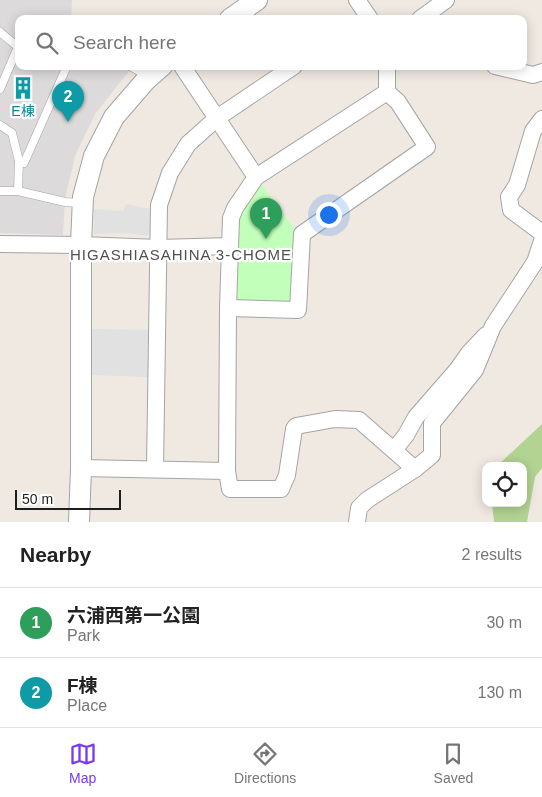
<!DOCTYPE html>
<meta charset="utf-8">
<style>
body{margin:0;font-family:Arial,"Noto Sans JP",sans-serif;background:#f2f2f2;color:#222}
.controls{position:absolute;right:15px;bottom:15px;display:grid;overflow:hidden;border-radius:10px;box-shadow:0 2px 12px #0003}
.controls button{width:45px;height:45px;display:grid;place-items:center;padding:0;border:0;border-bottom:1px solid #e0e0e0;background:#fff;color:#222;font:25px sans-serif}
.scale{position:absolute;left:15px;bottom:12px;width:106px;box-sizing:border-box;padding-left:5px;border:2px solid #1d1d1d;border-top:0;font-size:14px;line-height:18px;white-space:nowrap;color:#1d1d1d;-webkit-text-stroke:4px #fff;paint-order:stroke}
.you{position:absolute;left:328px;top:214px;width:18px;height:18px;margin:-12px;border:4px solid #fff;border-radius:50%;background:#1a73e8;box-shadow:0 0 0 8px #1a73e833}
.badge{display:grid;place-items:center;width:32px;height:32px;border-radius:50%;background:#7c3aed;color:#fff;font-size:16px;font-weight:700}
.pin{position:absolute;translate:-50% -41px;filter:drop-shadow(0 1px 2px #0008)}
.pin::after{content:'';position:absolute;top:26px;width:18px;height:15px;background:inherit;clip-path:polygon(0 0,100% 0,50% 100%)}
.list{margin:0;padding:0;list-style:none}
h2{display:flex;justify-content:space-between;align-items:center;height:65px;margin:0;padding:0 20px;font-size:21px}
h2 small{font-size:16px;font-weight:400;color:#767676}
.list li{display:grid;grid-template-columns:32px 1fr auto;gap:15px;align-items:center;box-sizing:border-box;height:70px;padding:0 20px;border-top:1px solid #e0e0e0}
.list b{display:block;font-size:19px;white-space:nowrap}
.list p{margin:0;font-size:16px;white-space:nowrap;color:#767676}
.list em{font-size:16px;font-style:normal;color:#767676}
.icon{flex:none;width:28px;height:28px;fill:none;stroke:currentColor;stroke-width:2;stroke-linecap:round;stroke-linejoin:round}
.map{position:relative;flex:none;width:542px;height:522px;overflow:hidden}
.search{position:absolute;background:#fff;box-shadow:0 2px 12px #0003;left:15px;right:15px;top:15px;height:55px;display:flex;align-items:center;gap:12px;box-sizing:border-box;padding:0 18px;border-radius:10px;color:#767676;font-size:19px}
.sheet{height:205px;background:#fff}
nav{display:flex;justify-content:space-around;align-items:center;box-sizing:border-box;height:70px;border-top:1px solid #e0e0e0;background:#fff;font-size:14px;color:#767676}
nav a{display:grid;justify-items:center;gap:2px}
nav .on{color:#7c3aed}
.map>svg:first-child{display:block}
.residential{fill:#dcdadb}
.forest{fill:#b2d392}
.park{fill:#c1ffba}
.parking{fill:#e1e1e1}
.lines{fill:none;stroke-linecap:round;stroke-linejoin:round}
.service-casing{stroke:#a4a4a4;stroke-width:9}
.minor-casing{stroke:#a4a4a4;stroke-width:18}
.tertiary-casing{stroke:#a4a4a4;stroke-width:22}
.service{stroke:#fff;stroke-width:8}
.minor{stroke:#fff;stroke-width:16}
.tertiary{stroke:#fff;stroke-width:20}
.labels{text-anchor:middle;stroke-width:4.5;stroke-linejoin:round;paint-order:stroke}
.culture-label{font-size:14px;fill:#0d838f;stroke:#fff}
.neighbourhood-label{font-size:15px;letter-spacing:1px;fill:#505050;stroke:#fff}
</style>
<div class="map">
<svg width="542" height="522" viewBox="0 0 542 522">
<rect width="100%" height="100%" fill="#f0e9e2"/>
<!-- residential -->
<polygon class="residential" points="0,0 72,0 71,19 19,19 19,66 133,66 95,114 75,156 65,199 63,235 0,233"/>
<!-- forest -->
<polygon class="forest" points="542,424 542,468 535,477 527,522 494,522 492,503 523,503 523,466 497,466"/>
<!-- park -->
<polygon class="park" points="262,185 296,231 292,304 238,303 236,247 239,213"/>
<!-- parking -->
<g class="parking">
<polygon points="126,204 151,209 152,230 147,236 127,233 94,234 94,209 123,211"/>
<polygon points="91,329 150,330 149,377 89,375"/>
</g>
<g class="lines">
<defs>
<g id="service">
<polyline points="0,32 18,47 19,46"/>
<polyline points="130,66 148,76"/>
<polyline points="0,89 18,47"/>
<polyline points="0,125 12,133 19,161 18,191"/>
<polyline points="19,161 24,163 67,66"/>
<polyline points="0,191 18,191 65,202 81,203"/>
</g>
<g id="minor">
<polyline points="357,0 370,19"/>
<polyline points="420,19 446,0"/>
<polyline points="182,66 256,177"/>
<polyline points="495,66 533,75 542,72"/>
<polyline points="542,119 533,131 517,185 509,197 511,210 542,233"/>
<polyline points="0,244 81,245 159,248 230,246"/>
<polyline points="228,308 298,310 302,234 427,147 398,102 387,92"/>
<polyline points="394,450 406,435 416,417 457,370 469,353 486,335"/>
<polyline points="81,468 227,471 228,308 231,218 235,208 256,177 387,92 387,66"/>
<polyline points="155,469 159,205 170,173 188,144 217,118 294,66"/>
<polyline points="227,471 230,489 281,489 287,475 294,429 296,426 335,419 359,420 415,469"/>
<polyline points="357,522 359,508 367,500 415,469 432,455 432,423 475,370 493,326 535,262 542,241"/>
</g>
<g id="tertiary">
<polyline points="230,19 257,0"/>
<polyline points="79,522 81,468 81,245 83,197 94,156 114,117 146,80 162,66"/>
</g>
</defs>
<!-- service casing -->
<use href="#service" class="service-casing"/>
<!-- minor casing -->
<use href="#minor" class="minor-casing"/>
<!-- tertiary casing -->
<use href="#tertiary" class="tertiary-casing"/>
<!-- service -->
<use href="#service" class="service"/>
<!-- minor -->
<use href="#minor" class="minor"/>
<!-- tertiary -->
<use href="#tertiary" class="tertiary"/>
</g>
<!-- icons -->
<defs>
<symbol id="building-bare" viewBox="-9 -9 18 18"><path d="M-4-6H4V6H1V3H-1V6H-4ZM-2.5-4.3h1.7v1.8h-1.7ZM.8-4.3h1.7v1.8H.8ZM-2.5-1h1.7V.8h-1.7ZM.8-1h1.7V.8H.8Z" fill="#0f9aa8" stroke="#fff" stroke-width="2.5" paint-order="stroke"/></symbol>
</defs>
<g fill-rule="evenodd">
<use href="#building-bare" x="7" y="72" width="32" height="32"/>
</g>
<g class="labels">
<!-- culture labels -->
<g class="culture-label">
<text x="23" y="116">E棟</text>
</g>
<!-- neighbourhood labels -->
<g class="neighbourhood-label">
<text x="181" y="260">HIGASHIASAHINA 3-CHOME</text>
</g>
</g>
</svg>
<div class="controls">
<button><svg class="icon" aria-label="locate" viewBox="0 0 24 24"><circle cx="12" cy="12" r="6"/><path d="M12 2v4M12 18v4M2 12h4M18 12h4"/></svg></button>
</div>
<div class="scale">50 m</div>
<div class="you"></div>
<div class="pin badge" style="left:266px;top:239px;background:#2e9e5b">1</div>
<div class="pin badge" style="left:68px;top:122px;background:#0f9aa8">2</div>
<div class="search"><svg class="icon" aria-label="search" viewBox="0 0 24 24"><circle cx="10" cy="10" r="6"/><path d="M15 15l6 6"/></svg>Search here</div>
</div>
<section class="sheet">
<h2>Nearby<small>2 results</small></h2>
<ul class="list">
<li><span class="badge" style="background:#2e9e5b">1</span><div><b>六浦西第一公園</b><p>Park</p></div><em>30 m</em></li>
<li><span class="badge" style="background:#0f9aa8">2</span><div><b>F棟</b><p>Place</p></div><em>130 m</em></li>
</ul>
</section>
<nav>
<a class="on"><svg class="icon" aria-label="map" viewBox="0 0 24 24"><path d="M3 6l6-2 6 2 6-2v14l-6 2-6-2-6 2zM9 4v14M15 6v14"/></svg>Map</a>
<a><svg class="icon" aria-label="directions" viewBox="0 0 24 24"><path d="M12 3l9 9-9 9-9-9zM9 14v-3h6M13 9l2 2-2 2"/></svg>Directions</a>
<a><svg class="icon" aria-label="saved" viewBox="0 0 24 24"><path d="M7 4h10v16l-5-4-5 4z"/></svg>Saved</a>
</nav>
